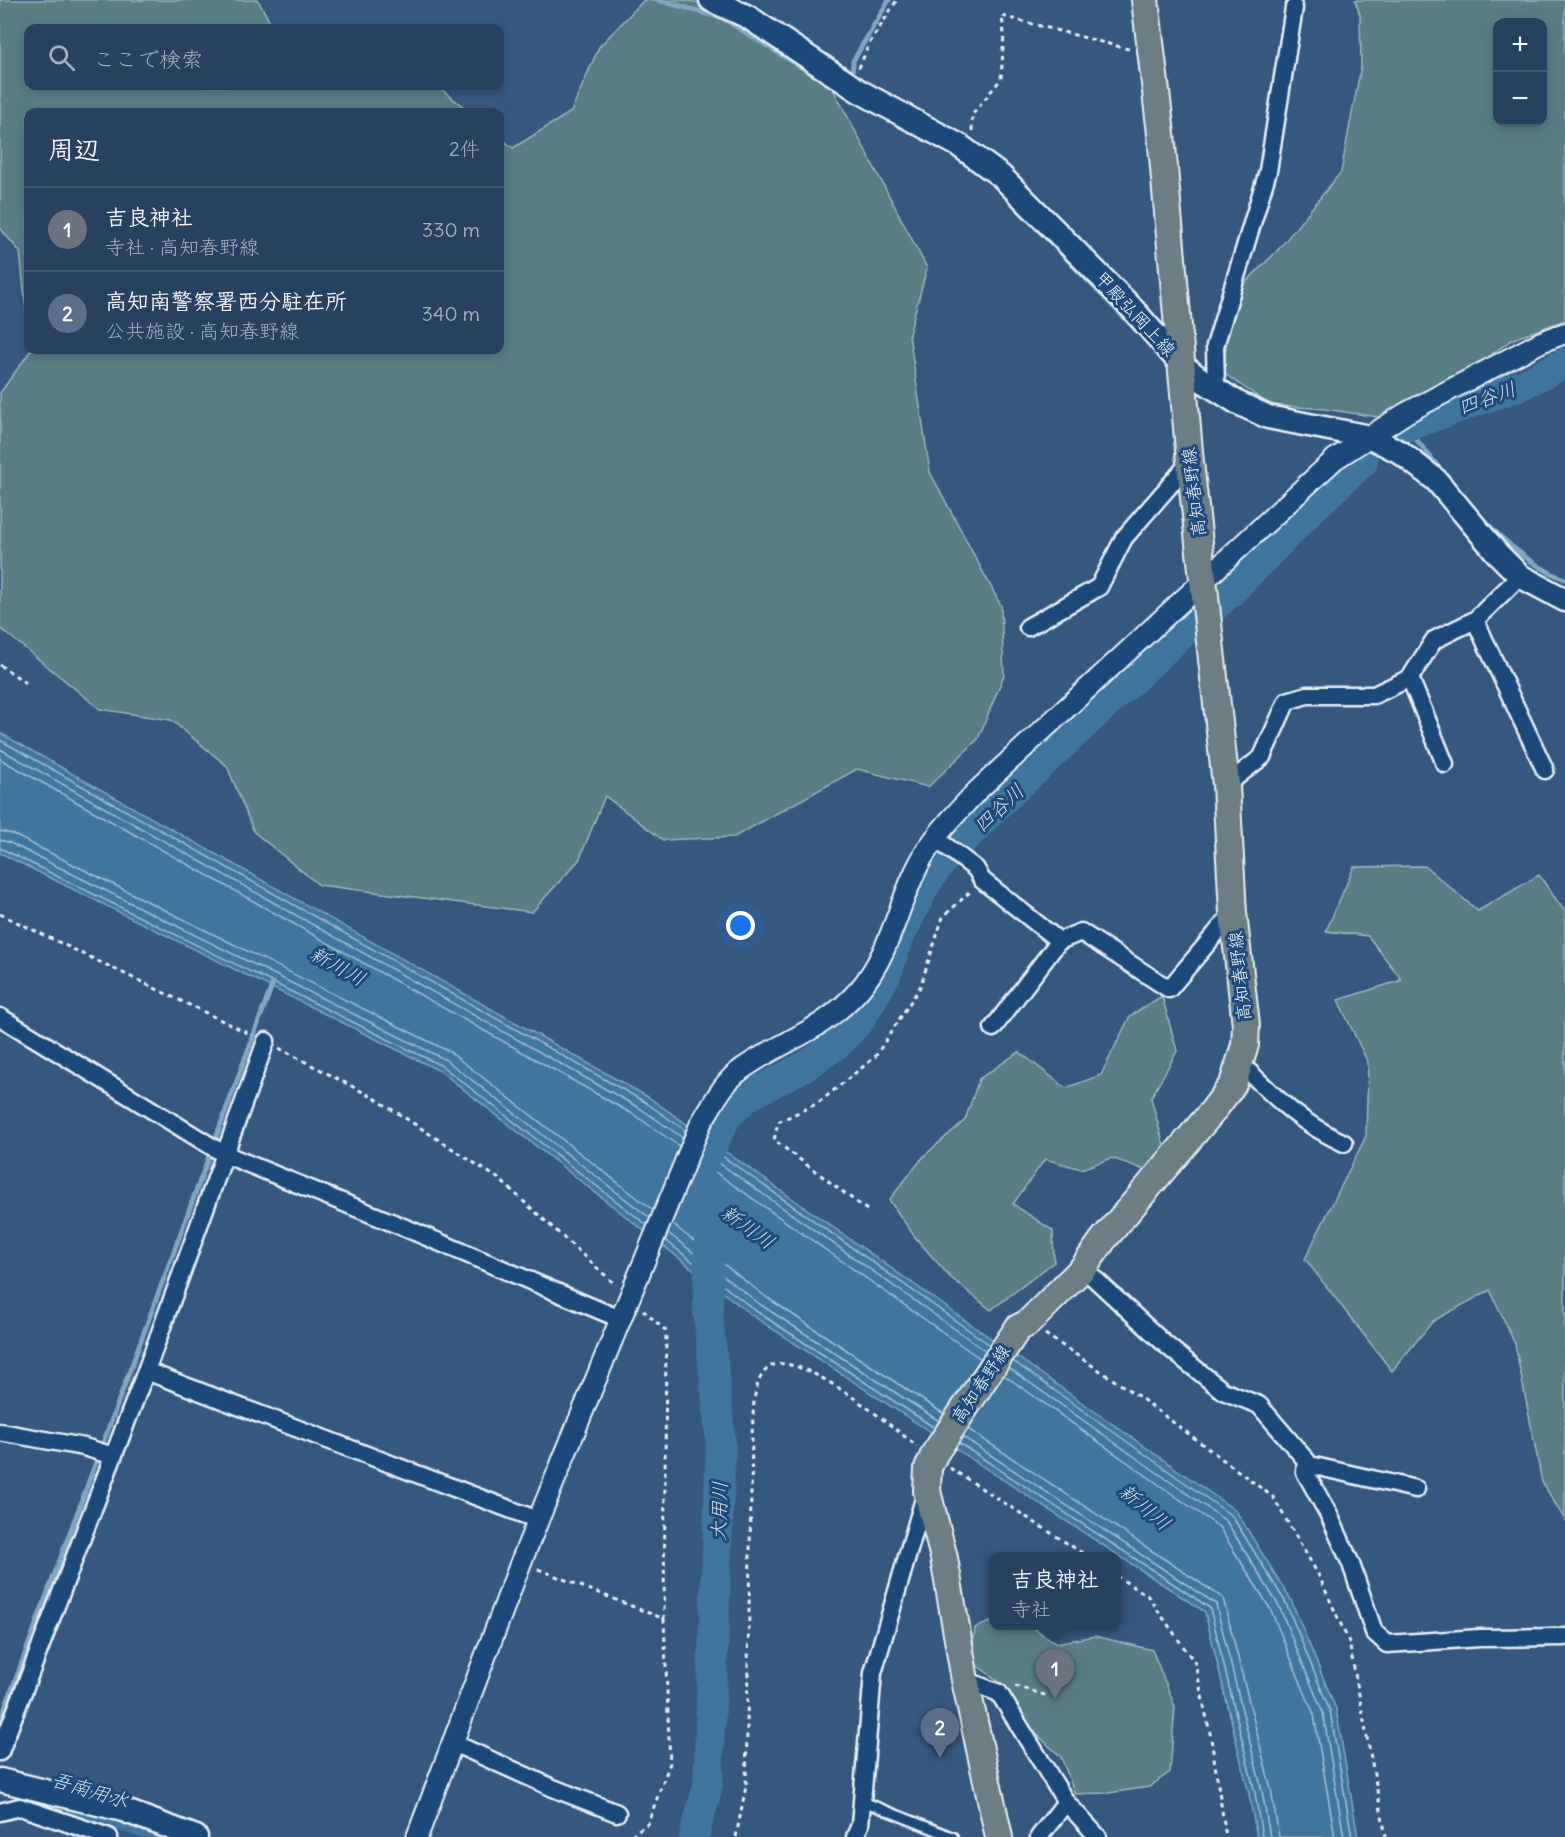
<!DOCTYPE html>
<html lang="ja">
<meta charset="utf-8">
<style>
body{margin:0;font-family:Delius,"Klee One",sans-serif;background:#304864;color:#f1f3f6}
.controls{position:absolute;right:18px;top:18px;display:grid;overflow:hidden;border-radius:12px;box-shadow:0 3px 9px #0003}
.controls button{width:54px;height:54px;display:grid;place-items:center;padding:0;border:0;border-bottom:2px solid #445a73;background:#28415e;color:#f1f3f6;font:30px sans-serif}
.you{position:absolute;left:741px;top:926px;width:21px;height:21px;margin:-15px;border:4px solid #fff;border-radius:50%;background:#1a73e8;box-shadow:0 0 0 9px #1a73e833}
.badge{display:grid;place-items:center;width:39px;height:39px;border-radius:50%;background:#8bbbb9;color:#fff;font-size:20px;font-weight:700}
.pin{position:absolute;translate:-50% -50px;filter:drop-shadow(0 2px 3px #0008)}
.pin::after{content:'';position:absolute;top:32px;width:21px;height:18px;background:inherit;clip-path:polygon(0 0,100% 0,50% 100%)}
.popup{position:absolute;left:989px;top:1552px;width:132px;height:78px;box-sizing:border-box;display:grid;place-content:center;border-radius:12px;background:#28415e;filter:drop-shadow(0 2px 4px #0005);font-size:20px;white-space:nowrap;color:#a5afbc}
.popup b{font-size:22px;color:#f1f3f6}
.popup::after{content:'';position:absolute;left:50%;top:100%;margin-left:-12px;border:12px solid transparent;border-top-color:#28415e}
.list{margin:0;padding:0;list-style:none}
h2{display:flex;justify-content:space-between;align-items:center;height:78px;margin:0;padding:0 24px;font-size:26px}
h2 small{font-size:20px;font-weight:400;color:#a5afbc}
.list li{display:grid;grid-template-columns:39px 1fr auto;gap:18px;align-items:center;box-sizing:border-box;height:84px;padding:0 24px;border-top:2px solid #445a73}
.list b{display:block;font-size:22px;white-space:nowrap}
.list p{margin:0;font-size:20px;white-space:nowrap;color:#a5afbc}
.list em{font-size:20px;font-style:normal;color:#a5afbc}
.icon{flex:none;width:33px;height:33px;fill:none;stroke:currentColor;stroke-width:2;stroke-linecap:round;stroke-linejoin:round}
.map{position:relative;flex:none;width:1565px;height:1837px;overflow:hidden}
.search{position:absolute;background:#28415e;box-shadow:0 3px 9px #0003;left:24px;top:24px;width:480px;height:66px;display:flex;align-items:center;gap:15px;box-sizing:border-box;padding:0 21px;border-radius:12px;color:#a5afbc;font-size:22px}
.panel{position:absolute;background:#28415e;box-shadow:0 3px 9px #0003;left:24px;top:108px;width:480px;height:246px;border-radius:12px}
.map>svg:first-child{display:block}
.green{fill:#597d83;stroke:#a0b7be;stroke-width:1.5;fill-rule:evenodd}
.water{fill:#40759d;stroke:#83a7c1;stroke-width:1.5}
.lines{fill:none;stroke-linecap:round;stroke-linejoin:round}
.shore{stroke:#a5bfd4;stroke-width:1.5}
.stream{stroke:#83a7c1;stroke-width:5}
.canal{stroke:#40759d;stroke-width:18}
.river{stroke:#40759d;stroke-width:30}
.service-casing{stroke:#e8f1f8;stroke-width:13}
.minor-casing{stroke:#e8f1f8;stroke-width:21}
.tertiary-casing{stroke:#e8f1f8;stroke-width:24}
.secondary-casing{stroke:#e8f1f8;stroke-width:27}
.primary-casing{stroke:#e8f1f8;stroke-width:30}
.path{stroke:#e8f1f8;stroke-width:3;stroke-dasharray:4.5 4.5;stroke-linecap:butt}
.service{stroke:#1f4a7a;stroke-width:8}
.minor{stroke:#1f4a7a;stroke-width:16}
.tertiary{stroke:#1f4a7a;stroke-width:20}
.secondary{stroke:#1f4a7a;stroke-width:22}
.primary{stroke:#6c7e84;stroke-width:26}
.labels{text-anchor:middle;stroke-width:6;stroke-linejoin:round;paint-order:stroke}
.street-label{font-size:18px;fill:#e8f1f8;stroke:#1f4a7a}
.water-label{font-size:20px;font-style:italic;fill:#cfdeea;stroke:#1f4a7a}
</style>
<div class="map">
<svg width="1565" height="1837" viewBox="0 0 1565 1837">
<rect width="100%" height="100%" fill="#36577e"/>
<filter id="ink" filterUnits="userSpaceOnUse"><feTurbulence type="fractalNoise" baseFrequency=".0167" numOctaves="2"/><feDisplacementMap in="SourceGraphic" scale="12" xChannelSelector="R" yChannelSelector="G"/><feConvolveMatrix kernelMatrix="1 2 1 2 8 2 1 2 1" color-interpolation-filters="sRGB"/></filter>
<g filter="url(#ink)">
<!-- green -->
<g class="green">
<polygon points="0,0 258,0 273,28 28,28 28,86 437,86 470,112 28,112 28,328 20,252 0,228"/>
<polygon points="644,0 683,0 719,6 831,85 927,268 909,334 930,472 1001,606 1004,675 978,739 928,787 857,769 734,837 663,840 605,796 579,860 532,912 319,885 254,832 227,766 171,720 100,709 0,628 0,393 31,350 500,350 500,137 513,148 571,112 599,47"/>
<path d="M1355,0H1565V320L1513,339L1429,399L1378,417L1325,409L1270,405L1222,372L1229,328L1244,284L1277,251L1341,172L1361,66L1360,15ZM1498,22H1542V122H1498Z"/>
<polygon points="1425,866 1478,911 1539,875 1565,912 1565,1520 1542,1482 1515,1344 1490,1290 1433,1321 1392,1371 1305,1259 1366,1136 1368,1063 1338,1000 1402,980 1368,936 1326,931 1354,867"/>
<polygon points="1162,996 1177,1051 1151,1098 1165,1149 1148,1171 1112,1158 1081,1169 1045,1159 1013,1204 1053,1231 1054,1262 991,1310 950,1277 915,1237 889,1200 924,1156 965,1120 979,1079 1019,1052 1066,1088 1101,1075 1130,1016"/>
<polygon points="993,1621 994,1626 1030,1626 1056,1643 1095,1636 1152,1650 1175,1706 1170,1772 1149,1787 1109,1793 1075,1794 1061,1757 1029,1727 1001,1683 971,1661 975,1628"/>
</g>
<!-- water -->
<polygon class="water" points="0,733 648,1097 1236,1511 1291,1600 1336,1709 1358,1837 1257,1837 1249,1794 1205,1612 753,1316 440,1071 0,853"/>
<g class="lines">
<!-- shore -->
<g class="shore">
<polyline points="0,740 645,1102 686,1131"/>
<polyline points="0,749 641,1109 683,1138"/>
<polyline points="0,759 636,1116 679,1146"/>
<polyline points="0,831 12,834 450,1052 653,1210"/>
<polyline points="0,840 8,842 446,1060 650,1218"/>
<polyline points="0,848 442,1066 647,1225"/>
<polyline points="705,1144 990,1345"/>
<polyline points="702,1151 986,1351"/>
<polyline points="698,1160 981,1359"/>
<polyline points="672,1224 766,1297 944,1414"/>
<polyline points="668,1233 761,1305 939,1421"/>
<polyline points="665,1240 756,1311 935,1428"/>
<polyline points="1013,1361 1232,1516 1286,1603 1330,1711 1352,1837"/>
<polyline points="1009,1368 1226,1521 1279,1606 1323,1713 1344,1837"/>
<polyline points="1004,1375 1219,1527 1271,1610 1314,1715 1335,1837"/>
<polyline points="968,1429 1223,1598 1271,1789 1279,1837"/>
<polyline points="963,1437 1216,1604 1262,1791 1270,1837"/>
<polyline points="959,1443 1210,1608 1255,1793 1262,1837"/>
</g>
<!-- stream -->
<g class="stream">
<polyline points="658,0 722,18 830,85"/>
<polyline points="852,78 853,61 889,0"/>
<polyline points="1016,207 1138,332"/>
<path d="M1406,427C1449,478 1501,556 1565,579"/>
<polyline points="0,1722 273,983"/>
</g>
<!-- canal -->
<polyline class="canal" points="73,1808 159,1834"/>
<!-- river -->
<g class="river">
<polyline points="1406,427 1522,385 1565,363"/>
<polyline points="695,1179 727,1116 748,1096 807,1065 838,1044 861,1019 886,975 899,938 927,882 944,859 1002,801 1172,643 1231,592 1313,508 1363,462"/>
<polyline points="694,1837 708,1785 721,1444 708,1313 709,1241"/>
</g>
<defs>
<polyline id="service" points="862,1801 953,1837"/>
<g id="minor">
<polyline points="1216,389 1215,346 1268,171 1294,8"/>
<polyline points="1475,620 1545,770"/>
<polyline points="1028,627 1099,587 1124,538 1190,462"/>
<polyline points="1410,678 1445,764"/>
<polyline points="1226,785 1262,757 1287,701 1307,695 1374,695 1410,678 1434,640 1475,620 1520,576"/>
<polyline points="935,838 976,869 982,880 1059,941 1081,932 1169,989 1233,913"/>
<polyline points="0,1017 224,1154 408,1229 620,1319"/>
<polyline points="993,1028 1059,941"/>
<path d="M1240,1063C1277,1099 1297,1121 1344,1143"/>
<polyline points="1083,1268 1166,1345 1223,1391 1259,1405 1310,1465 1416,1489"/>
<polyline points="146,1371 538,1520"/>
<polyline points="0,1432 84,1447 113,1456"/>
<polyline points="1306,1460 1305,1472 1330,1517 1351,1564 1374,1632 1387,1644 1480,1638 1565,1637"/>
<polyline points="965,1680 999,1693 1066,1802 1039,1837"/>
<polyline points="451,1742 553,1788 617,1813"/>
<polyline points="0,1752 146,1371 266,1041"/>
<polyline points="1066,1802 1098,1837"/>
<polyline points="0,1812 20,1807 109,1837"/>
<polyline points="855,1837 860,1825 873,1673 926,1492"/>
</g>
<path id="tertiary" d="M417,1837L521,1562L701,1123C713,1104 723,1082 742,1069C785,1039 822,1032 859,990C890,954 897,907 918,866C932,837 956,814 977,791L1335,459L1406,413L1541,342L1565,333"/>
<g id="secondary">
<polyline points="711,0 748,17 859,91 960,146 1001,176 1130,306 1182,365 1203,381 1238,403 1268,417 1370,437 1400,452 1436,480 1498,554 1520,576 1565,600"/>
<polyline points="0,1780 123,1810 196,1837"/>
</g>
<polyline id="primary" points="999,1837 965,1680 944,1558 927,1491 928,1468 935,1453 1018,1328 1028,1323 1083,1268 1103,1240 1212,1112 1233,1084 1245,1045 1246,1025 1233,913 1226,785 1190,462 1161,134 1145,0"/>
</defs>
<!-- service casing -->
<use href="#service" class="service-casing"/>
<!-- minor casing -->
<use href="#minor" class="minor-casing"/>
<!-- tertiary casing -->
<use href="#tertiary" class="tertiary-casing"/>
<!-- secondary casing -->
<use href="#secondary" class="secondary-casing"/>
<!-- primary casing -->
<use href="#primary" class="primary-casing"/>
<!-- path -->
<g class="path">
<polyline points="859,68 869,44 897,0"/>
<polyline points="972,131 972,115 1001,79 1004,34 1002,16 1132,50"/>
<polyline points="0,665 29,685"/>
<polyline points="0,914 252,1035"/>
<polyline points="279,1048 376,1099 499,1179 616,1285"/>
<polyline points="867,1210 774,1140 778,1122 818,1103 875,1057 920,987 943,917 972,890"/>
<polyline points="643,1310 666,1331 664,1619"/>
<polyline points="1045,1334 1138,1396 1273,1497 1318,1574 1349,1642 1386,1837"/>
<polyline points="950,1468 1087,1556"/>
<polyline points="538,1569 664,1619 670,1763 648,1823 629,1837"/>
<polyline points="1116,1576 1147,1595 1195,1663 1211,1738 1226,1837"/>
<polyline points="1015,1686 1048,1696"/>
<path d="M736,1837L746,1786L752,1434C754,1413 751,1383 768,1368C795,1344 893,1428 917,1446"/>
</g>
<!-- service -->
<use href="#service" class="service"/>
<!-- minor -->
<use href="#minor" class="minor"/>
<!-- tertiary -->
<use href="#tertiary" class="tertiary"/>
<!-- secondary -->
<use href="#secondary" class="secondary"/>
<!-- primary -->
<use href="#primary" class="primary"/>
</g>
</g>
<g class="labels">
<!-- street labels -->
<g class="street-label">
<text transform="translate(1135 314) rotate(47)" y="6">甲殿弘岡上線</text>
<text transform="translate(1194 492) rotate(-97)" y="6">高知春野線</text>
<text transform="translate(1240 976) rotate(-96)" y="6">高知春野線</text>
<text transform="translate(981 1384) rotate(-56)" y="6">高知春野線</text>
</g>
<!-- water labels -->
<g class="water-label">
<text transform="translate(1487 398) rotate(-20)" y="7">四谷川</text>
<text transform="translate(999 808) rotate(-43)" y="7">四谷川</text>
<text transform="translate(338 966) rotate(29)" y="7">新川川</text>
<text transform="translate(748 1227) rotate(36)" y="7">新川川</text>
<text transform="translate(1145 1507) rotate(40)" y="7">新川川</text>
<text transform="translate(719 1511) rotate(-88)" y="7">大用川</text>
<text transform="translate(90 1790) rotate(17)" y="7">吾南用水</text>
</g>
</g>
</svg>
<div class="controls">
<button>+</button>
<button>−</button>
</div>
<div class="you"></div>
<div class="pin badge" style="left:1055px;top:1699px;background:#6b7280">1</div>
<div class="popup"><b>吉良神社</b>寺社</div>
<div class="pin badge" style="left:940px;top:1758px;background:#5c6f8a">2</div>
<div class="search"><svg class="icon" aria-label="search" viewBox="0 0 24 24"><circle cx="10" cy="10" r="6"/><path d="M15 15l6 6"/></svg>ここで検索</div>
<section class="panel">
<h2>周辺<small>2件</small></h2>
<ul class="list">
<li><span class="badge" style="background:#6b7280">1</span><div><b>吉良神社</b><p>寺社 · 高知春野線</p></div><em>330 m</em></li>
<li><span class="badge" style="background:#5c6f8a">2</span><div><b>高知南警察署西分駐在所</b><p>公共施設 · 高知春野線</p></div><em>340 m</em></li>
</ul>
</section>
</div>
